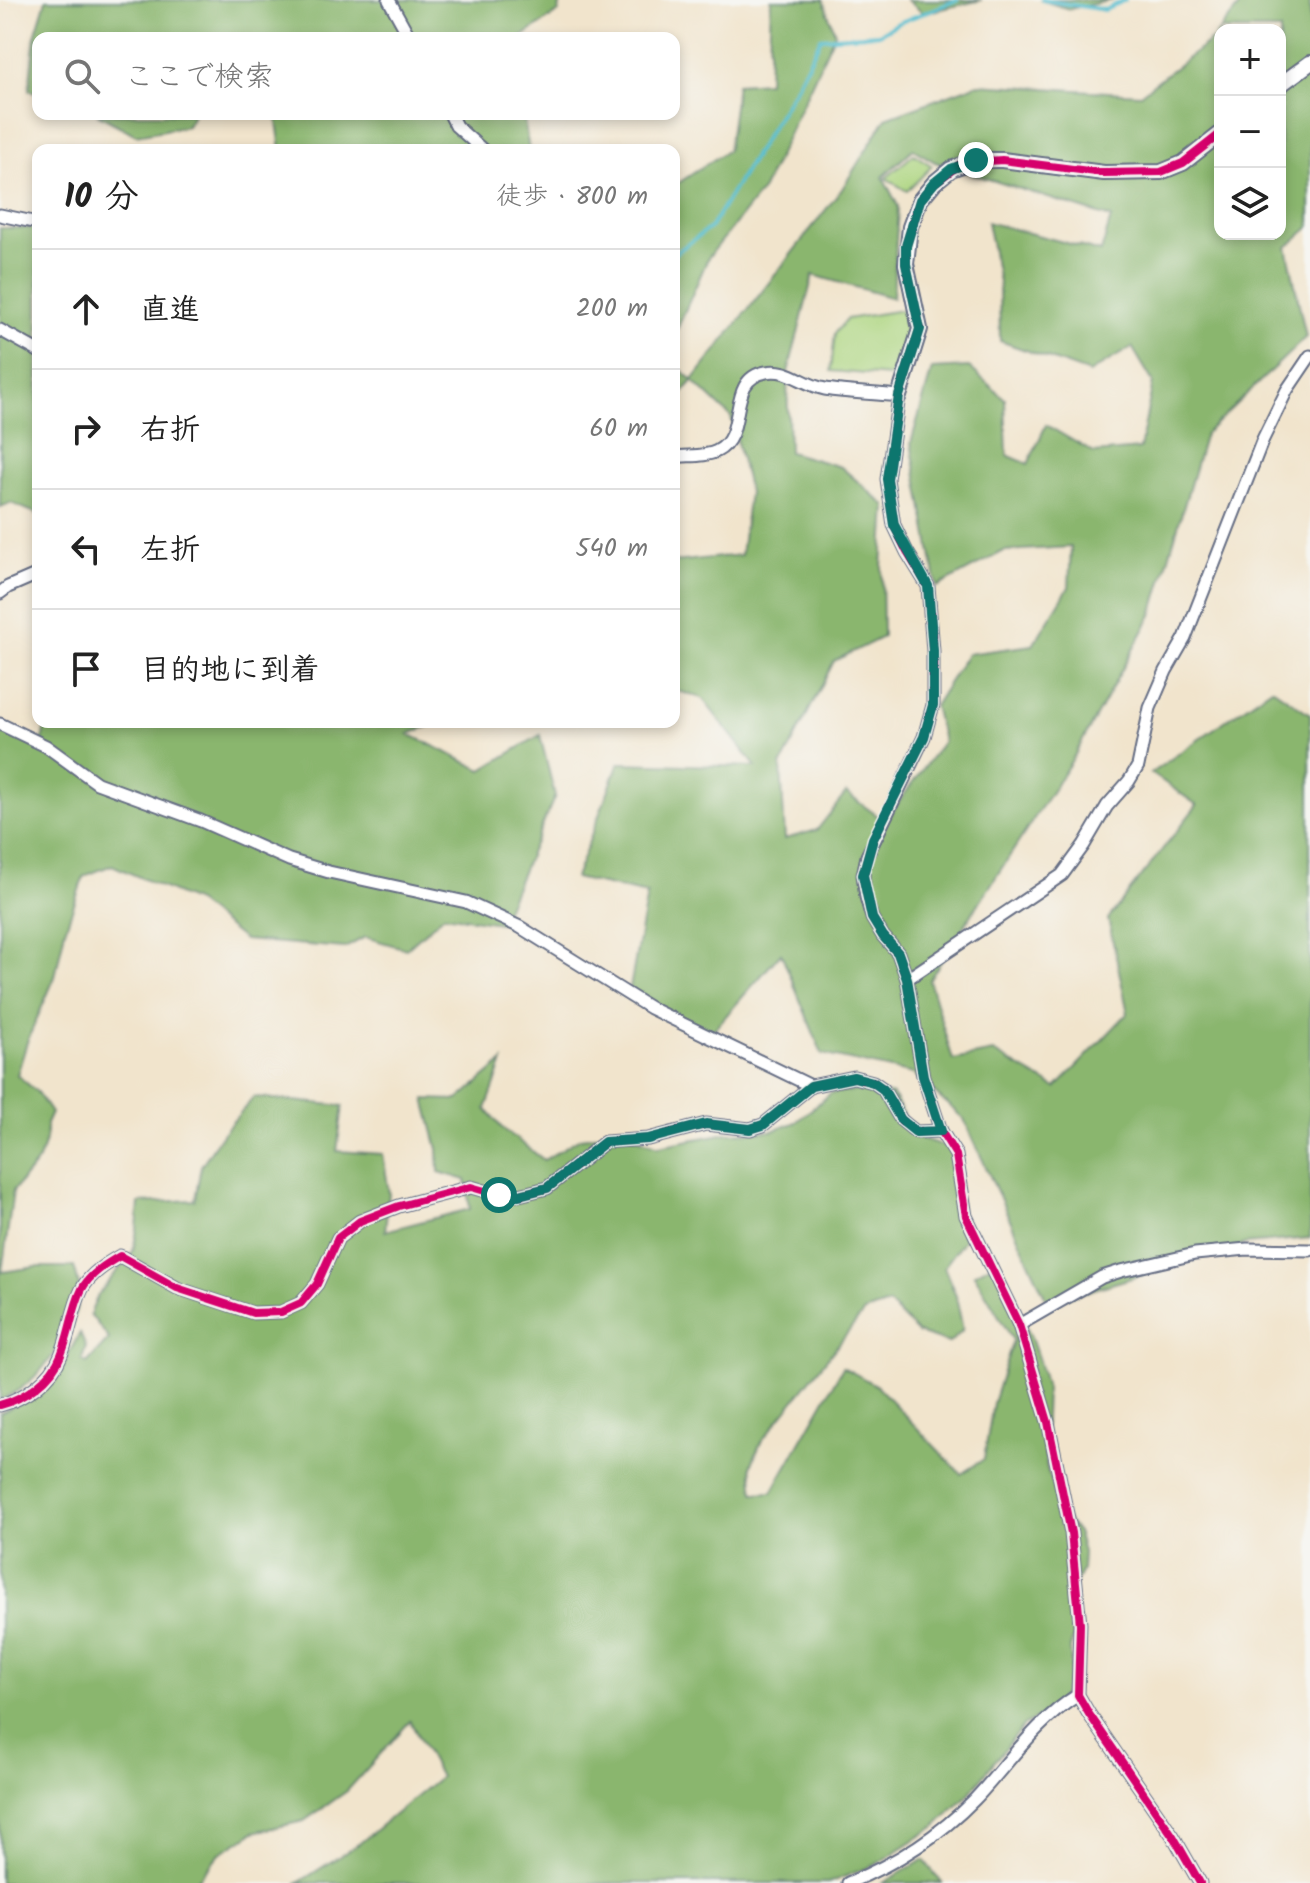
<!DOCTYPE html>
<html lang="ja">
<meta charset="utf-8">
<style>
body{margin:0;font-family:Kalam,"Klee One",sans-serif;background:#f2f2f2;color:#222}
.controls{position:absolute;right:24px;top:24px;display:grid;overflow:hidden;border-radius:16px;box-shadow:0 4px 12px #0003}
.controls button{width:72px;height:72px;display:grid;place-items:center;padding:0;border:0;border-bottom:2px solid #e0e0e0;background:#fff;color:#222;font:40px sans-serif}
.stop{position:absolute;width:24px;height:24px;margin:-18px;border:6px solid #0f766e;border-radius:50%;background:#fff}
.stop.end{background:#0f766e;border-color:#fff;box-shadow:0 2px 8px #0008}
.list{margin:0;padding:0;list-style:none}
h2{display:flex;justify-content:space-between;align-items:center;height:104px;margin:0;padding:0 32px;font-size:34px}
h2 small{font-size:26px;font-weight:400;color:#767676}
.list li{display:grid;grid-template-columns:52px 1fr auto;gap:24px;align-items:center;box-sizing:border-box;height:120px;padding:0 32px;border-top:2px solid #e0e0e0}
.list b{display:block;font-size:30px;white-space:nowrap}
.list em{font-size:26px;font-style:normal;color:#767676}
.icon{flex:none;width:44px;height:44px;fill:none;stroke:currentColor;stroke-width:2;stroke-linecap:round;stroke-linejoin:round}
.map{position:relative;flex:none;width:1310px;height:1883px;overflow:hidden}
.search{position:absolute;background:#fff;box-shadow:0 4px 12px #0003;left:32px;top:32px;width:648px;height:88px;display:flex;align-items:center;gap:20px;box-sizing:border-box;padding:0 28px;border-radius:16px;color:#767676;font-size:30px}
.panel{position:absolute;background:#fff;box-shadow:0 4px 12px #0003;left:32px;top:144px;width:648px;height:584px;border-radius:16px}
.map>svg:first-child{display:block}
.green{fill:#add580;stroke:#64826f;stroke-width:2}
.forest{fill:#8ab66e;stroke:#527266;stroke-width:2;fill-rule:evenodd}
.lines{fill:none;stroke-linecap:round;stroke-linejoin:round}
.stream{stroke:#53bdcf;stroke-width:4}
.minor-casing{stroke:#666e84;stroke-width:15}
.tertiary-casing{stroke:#666e84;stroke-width:18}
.minor{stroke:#fff;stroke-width:11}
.tertiary{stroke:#fff;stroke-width:14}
.cycleway-casing{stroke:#f6f6f2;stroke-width:13}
.cycleway{stroke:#d6006c;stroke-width:8}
.route{stroke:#0f766e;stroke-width:10}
</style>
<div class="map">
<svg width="1310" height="1883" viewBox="0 0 1310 1883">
<rect width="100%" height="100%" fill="#f6f6f2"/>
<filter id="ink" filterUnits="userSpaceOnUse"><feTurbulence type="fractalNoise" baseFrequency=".0125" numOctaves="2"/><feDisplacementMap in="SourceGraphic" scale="16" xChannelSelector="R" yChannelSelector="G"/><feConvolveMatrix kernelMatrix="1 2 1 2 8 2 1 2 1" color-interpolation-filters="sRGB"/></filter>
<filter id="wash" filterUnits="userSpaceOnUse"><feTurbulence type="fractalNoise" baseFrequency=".006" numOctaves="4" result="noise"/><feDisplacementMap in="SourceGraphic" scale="32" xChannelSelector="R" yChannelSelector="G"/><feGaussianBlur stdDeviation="1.8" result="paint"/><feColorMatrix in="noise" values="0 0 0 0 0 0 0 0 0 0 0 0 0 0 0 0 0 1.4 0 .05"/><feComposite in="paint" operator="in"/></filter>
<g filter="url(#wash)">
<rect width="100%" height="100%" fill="#f1e4cc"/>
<!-- green -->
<g class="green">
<polygon points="914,154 932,166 907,191 886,178"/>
<polygon points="902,310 907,343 890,376 831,371 835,333 847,319"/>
</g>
<!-- forest -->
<g class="forest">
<polygon points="46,0 561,0 559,12 520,38 38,38 38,93 29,90 35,36"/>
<polygon points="771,0 823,0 835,33 763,189 708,258 674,336 674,186 728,150 737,84 768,82"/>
<polygon points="907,0 982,0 923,13"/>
<polygon points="1040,0 1113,0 1069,9"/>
<path d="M1244,0H1310V227L1287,247L1306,337L1205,434L1152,615L1072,760L929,980L953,1060L993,1052L1056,1088L1128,1013L1108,919L1197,805L1151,773L1272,688L1310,714V1238L1245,1244L1048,1303L964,1119L913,1074L822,1054L781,953L711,1033L629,994L647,894L575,878L619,763L756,767L702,698L674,690V562L741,555L749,492L731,417L693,381L674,403V364L693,380L842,189L886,118L978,84L1140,94L1213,39ZM1220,30H1280V234H1220ZM913,149L935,162L1111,218L1101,252L987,222L999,282L1000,341L1089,373L1132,347L1153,382L1140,449L1094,453L1046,425L1028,464L1007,455L1005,399L969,367L932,369L911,443L937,587L1004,551L1071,547L1069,587L1033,645L967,654L934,706L943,741L885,821L846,793L817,830L785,839L781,766L834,661L883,637L882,566L886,506L841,467L789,452L787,376L813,275L893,298L898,206L883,177Z"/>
<polygon points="97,114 194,114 187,126 136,135"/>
<polygon points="276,114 523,114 529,150 281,150"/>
<polygon points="0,228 38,228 38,514 11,503 0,507"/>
<path d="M46,722H440L409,734L482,770L540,735L555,796L500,923L444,915L406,949L365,937L345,948L244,940L196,902L112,865L84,876L65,930L55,977L28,1039L17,1075L36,1091L51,1113L46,1124V1137L39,1160L13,1191L2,1272L36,1267H74C76,1275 80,1284 79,1291C77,1332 38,1385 0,1400V725L40,750Z"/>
<polygon points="503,1062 486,1109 501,1127 544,1160 580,1138 622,1132 659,1146 727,1133 772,1131 796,1122 831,1093 869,1090 893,1095 914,1136 950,1148 957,1170 964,1240 944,1267 956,1296 963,1330 949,1343 918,1333 889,1304 864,1312 761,1442 751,1466 754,1493 772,1492 843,1367 877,1386 961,1474 984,1459 993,1403 1013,1340 974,1274 993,1263 1030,1335 1039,1361 1046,1388 1044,1444 1047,1468 1062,1515 1077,1532 1083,1552 1082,1570 1070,1595 1075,1632 1070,1648 1072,1677 1065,1694 1042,1715 1022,1727 968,1795 936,1826 875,1865 828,1883 298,1883 360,1843 440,1777 410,1721 347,1791 304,1821 254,1832 220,1853 195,1883 0,1883 0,1413 39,1393 61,1367 80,1333 86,1346 82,1360 87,1363 109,1339 90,1314 98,1295 133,1251 137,1230 139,1203 195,1200 201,1166 222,1134 254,1097 343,1106 337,1151 383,1154 389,1193 385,1231 470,1209 466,1180 439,1172 438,1149 425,1099 458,1100"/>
<polygon points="924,1860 942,1883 883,1883 923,1860"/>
</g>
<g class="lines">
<!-- stream -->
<g class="stream">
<polyline points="1042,0 1105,10 1125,0"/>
<polyline points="674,254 711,227 797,85 821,38 879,34 898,23 957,0"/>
</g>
</g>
</g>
<g filter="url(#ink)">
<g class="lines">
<defs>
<g id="minor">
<polyline points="389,0 410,38"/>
<polyline points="450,114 456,126 483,150"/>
<polyline points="0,215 38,223"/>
<polyline points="0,330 38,351"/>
<path d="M674,457C687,455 706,457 717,451C749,435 725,379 766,372C788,367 803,385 825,389C849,393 875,393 899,396L887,479L894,525L907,552L928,586L933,651V705L924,737L867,856L863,875L866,897L872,918L883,936L898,953L907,979L923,1076L941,1131L956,1155L966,1216L1019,1325L1048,1422L1071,1533L1080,1624L1078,1695L1089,1714L1173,1836L1200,1883"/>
<polyline points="0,593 8,587 38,574"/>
<polyline points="0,724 46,746 97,783 201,821 289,860 329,872 466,902 520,927 650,1008 811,1086"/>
<polyline points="907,979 1062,875 1084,845 1107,806 1129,781 1138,766 1150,708 1166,671 1185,638 1263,439 1287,390 1310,356"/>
<polyline points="1019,1325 1102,1277 1121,1271 1195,1254 1247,1249 1310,1250"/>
<path d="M0,1405C24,1399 52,1379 61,1355C70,1334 72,1309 82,1289C90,1274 106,1264 120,1256L177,1288L253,1313L281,1312L301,1303L317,1284L338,1238L360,1221L399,1206L471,1187L499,1195H519L547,1188L605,1142L648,1139L706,1124L750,1129L763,1125L811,1086L854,1077L873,1082L883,1089L901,1120L916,1132L941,1131"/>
<path d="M848,1883C895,1864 939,1836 975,1799C1009,1763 1036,1721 1078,1695"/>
</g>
<g id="tertiary">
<polyline points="1280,85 1310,63"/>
<polyline points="899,396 920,329 906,264 910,227 920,200 934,183 951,169 976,160 1002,160 1104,173 1161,172 1183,163 1220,134"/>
</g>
</defs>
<!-- minor casing -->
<use href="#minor" class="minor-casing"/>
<!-- tertiary casing -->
<use href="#tertiary" class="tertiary-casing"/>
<!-- minor -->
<use href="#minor" class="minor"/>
<!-- tertiary -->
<use href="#tertiary" class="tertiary"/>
<defs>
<g id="cycleway">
<path d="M0,1405C24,1399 52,1379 61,1355C70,1334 72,1309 82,1289C90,1274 106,1264 120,1256L177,1288L253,1313L281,1312L301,1303L317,1284L338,1238L360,1221L399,1206L471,1187L499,1195H519L547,1188L605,1142L648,1139L706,1124L750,1129L763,1125L811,1086L854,1077L873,1082L883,1089L901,1120L916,1132L941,1131"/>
<polyline points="1200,1883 1173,1836 1089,1714 1078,1695 1080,1624 1071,1533 1048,1422 1019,1325 966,1216 956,1155 941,1131 923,1076 907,979 898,953 883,936 872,918 863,875 873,839 924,737 933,705 933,651 928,586 907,552 894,525 887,479 899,396 920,329 906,264 906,246 920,200 934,183 962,163 1002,160 1104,173 1161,172 1183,163 1220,134"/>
</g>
</defs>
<!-- cycleway casing -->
<use href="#cycleway" class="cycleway-casing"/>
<!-- cycleway -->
<use href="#cycleway" class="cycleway"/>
</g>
</g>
<g class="lines" filter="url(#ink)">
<!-- route -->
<polyline class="route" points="499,1195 519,1195 547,1188 605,1142 648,1139 706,1124 750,1129 763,1125 811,1086 854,1077 873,1082 883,1089 901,1120 916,1132 941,1131 923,1076 907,979 898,953 883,936 872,918 863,875 873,839 924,737 933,705 933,651 928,586 894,525 887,479 899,396 920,329 906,264 906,246 920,200 934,183 951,169 976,160"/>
</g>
</svg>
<div class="controls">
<button>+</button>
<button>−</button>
<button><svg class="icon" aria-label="layers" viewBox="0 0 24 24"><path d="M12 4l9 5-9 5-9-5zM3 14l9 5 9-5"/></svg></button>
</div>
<div class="stop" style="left:499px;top:1195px"></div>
<div class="stop end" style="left:976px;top:160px"></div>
<div class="search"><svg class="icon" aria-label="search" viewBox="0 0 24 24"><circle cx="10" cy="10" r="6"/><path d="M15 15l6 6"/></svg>ここで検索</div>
<section class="panel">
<h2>10 分<small>徒歩 · 800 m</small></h2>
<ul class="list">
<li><svg class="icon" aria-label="ahead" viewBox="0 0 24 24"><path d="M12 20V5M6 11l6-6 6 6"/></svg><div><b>直進</b></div><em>200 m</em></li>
<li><svg class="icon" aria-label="right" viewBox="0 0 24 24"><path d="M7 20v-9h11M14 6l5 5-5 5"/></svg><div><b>右折</b></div><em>60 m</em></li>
<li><svg class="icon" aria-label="left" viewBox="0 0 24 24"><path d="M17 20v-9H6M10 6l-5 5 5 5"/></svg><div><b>左折</b></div><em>540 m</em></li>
<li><svg class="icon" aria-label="arrive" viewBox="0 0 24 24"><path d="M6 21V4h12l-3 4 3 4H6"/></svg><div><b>目的地に到着</b></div></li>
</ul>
</section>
</div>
